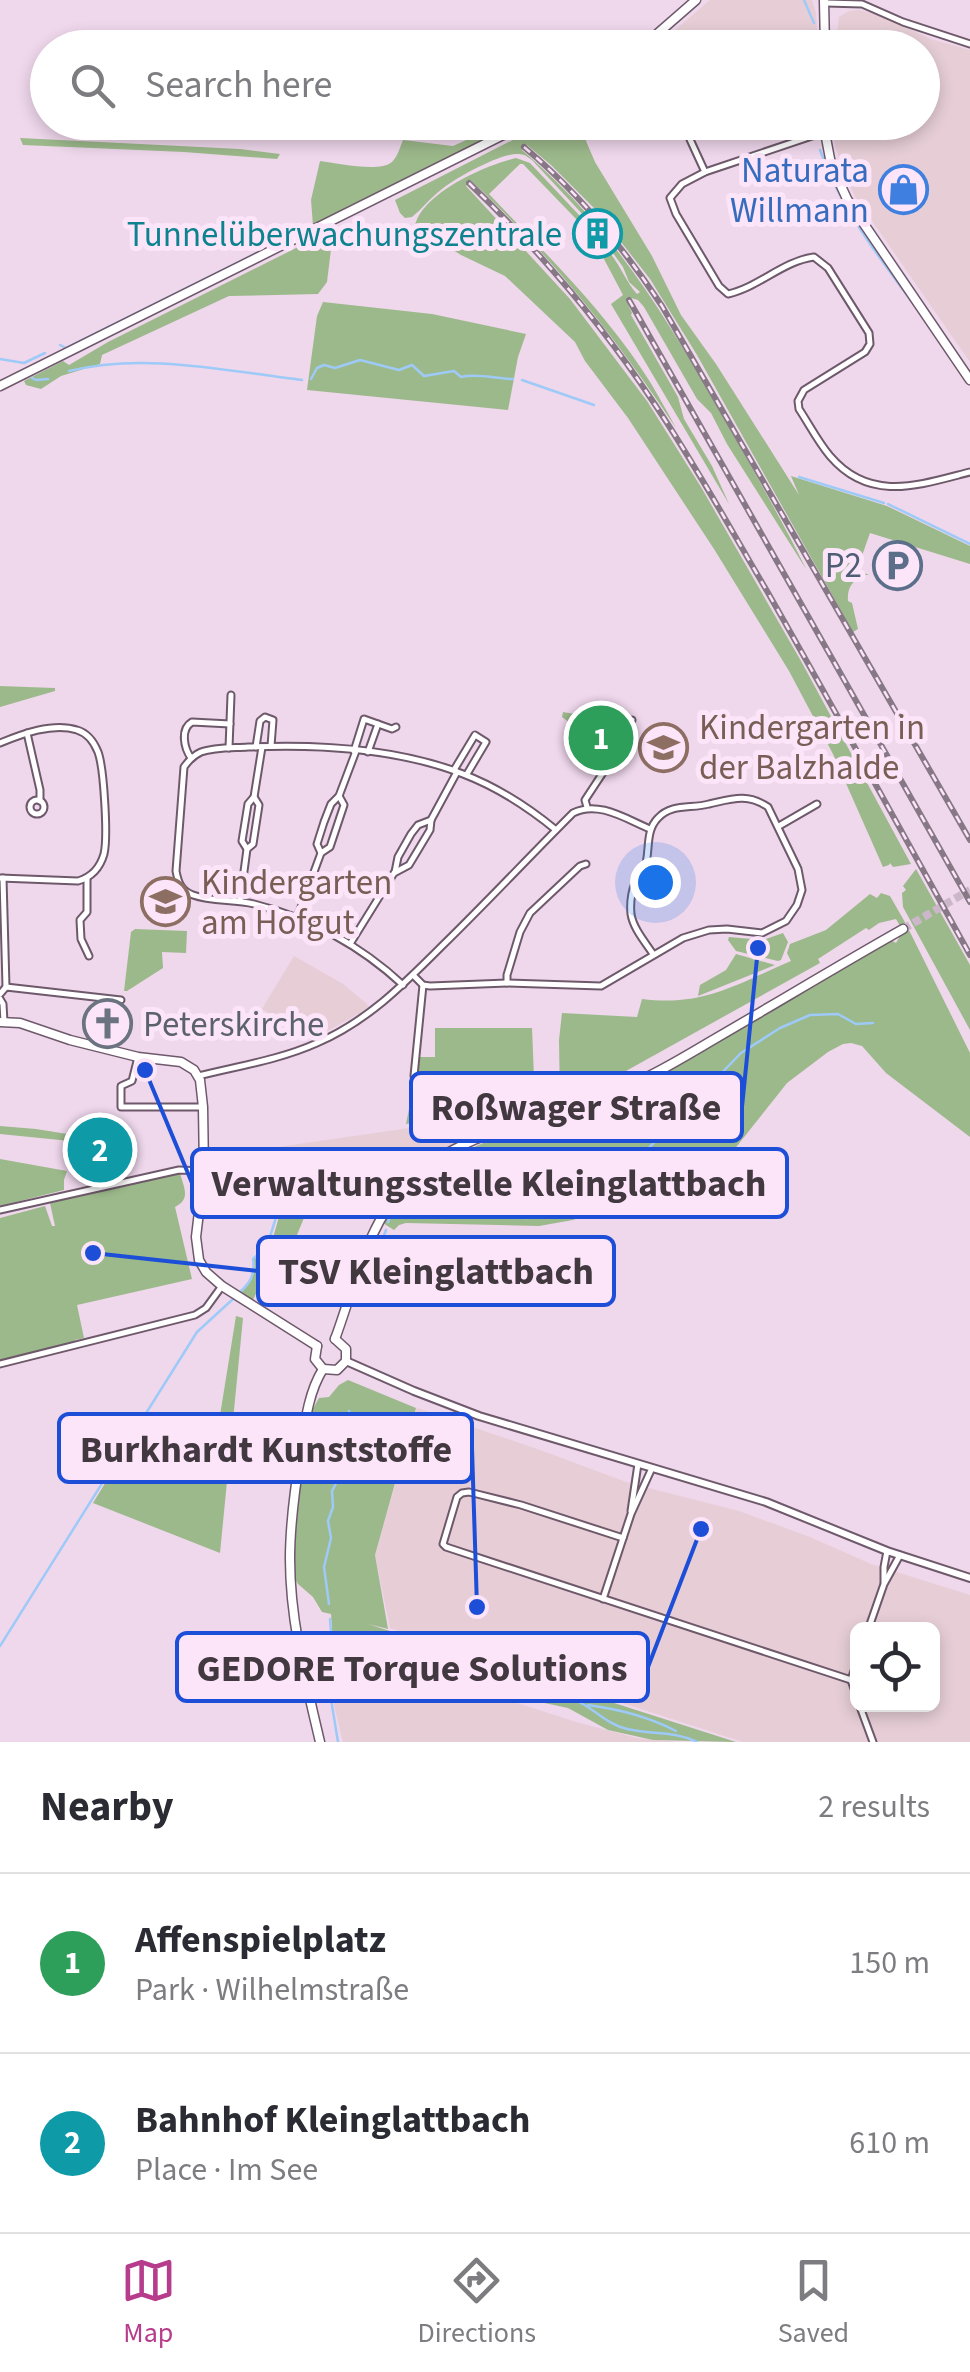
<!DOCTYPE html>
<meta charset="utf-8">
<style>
body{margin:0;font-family:"Source Sans 3",sans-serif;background:#f2f2f3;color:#2b2b33}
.controls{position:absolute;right:30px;bottom:30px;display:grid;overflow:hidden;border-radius:15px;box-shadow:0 5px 15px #0003}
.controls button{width:90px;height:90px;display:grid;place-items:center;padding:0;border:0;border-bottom:2px solid #e1e1e2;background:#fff;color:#2b2b33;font:50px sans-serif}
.you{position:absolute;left:655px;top:882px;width:35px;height:35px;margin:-25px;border:8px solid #fff;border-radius:50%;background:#1a73e8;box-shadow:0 0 0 15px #1a73e833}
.badge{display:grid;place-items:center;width:65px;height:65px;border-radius:50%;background:#b73c8c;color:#fff;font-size:32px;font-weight:700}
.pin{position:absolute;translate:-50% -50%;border:5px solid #fff;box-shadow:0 2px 10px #0006}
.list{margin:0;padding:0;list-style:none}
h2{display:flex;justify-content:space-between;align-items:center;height:130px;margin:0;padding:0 40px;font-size:42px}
h2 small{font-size:32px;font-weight:400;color:#7c7c81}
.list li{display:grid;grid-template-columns:65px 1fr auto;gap:30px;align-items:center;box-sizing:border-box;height:180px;padding:0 40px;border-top:2px solid #e1e1e2}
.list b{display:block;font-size:38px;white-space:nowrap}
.list p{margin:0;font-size:32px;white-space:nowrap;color:#7c7c81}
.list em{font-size:32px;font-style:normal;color:#7c7c81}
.icon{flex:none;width:55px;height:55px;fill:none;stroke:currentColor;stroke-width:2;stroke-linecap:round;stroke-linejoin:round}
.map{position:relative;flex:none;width:970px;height:1742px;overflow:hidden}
.search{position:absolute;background:#fff;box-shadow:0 5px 15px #0003;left:30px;right:30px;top:30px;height:110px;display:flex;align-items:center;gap:25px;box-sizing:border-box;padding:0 35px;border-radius:55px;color:#7c7c81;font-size:38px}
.sheet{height:490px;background:#fff}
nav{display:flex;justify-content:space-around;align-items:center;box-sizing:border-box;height:140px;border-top:2px solid #e1e1e2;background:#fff;font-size:28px;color:#7c7c81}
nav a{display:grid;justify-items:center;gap:5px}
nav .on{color:#b73c8c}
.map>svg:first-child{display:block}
.commercial{fill:#e7ced6;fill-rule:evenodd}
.green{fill:#9cb98b}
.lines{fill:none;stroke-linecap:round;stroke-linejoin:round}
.stream{stroke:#9ecaf8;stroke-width:2.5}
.secondary-tunnel{stroke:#ccb7ca;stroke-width:8;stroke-dasharray:8 4;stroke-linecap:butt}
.minor-casing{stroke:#6e596b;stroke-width:9}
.tertiary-casing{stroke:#6e596b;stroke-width:10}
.secondary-casing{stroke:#6e596b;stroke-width:11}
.minor{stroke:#fff;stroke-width:5}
.tertiary{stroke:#fff;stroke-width:6}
.secondary{stroke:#fff;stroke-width:8}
.rail-casing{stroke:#877886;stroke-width:6}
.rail{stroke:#fce4f9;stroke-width:2.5;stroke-dasharray:8;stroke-linecap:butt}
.labels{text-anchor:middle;stroke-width:10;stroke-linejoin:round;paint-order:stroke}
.shop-label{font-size:35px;fill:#366cbe;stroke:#fce4f9;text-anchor:end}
.culture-label{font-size:35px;fill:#0d838f;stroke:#fce4f9;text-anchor:end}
.service-label{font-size:35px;fill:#4e5e75;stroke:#fce4f9;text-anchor:end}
.education-label{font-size:35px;fill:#785e54;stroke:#fce4f9;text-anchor:start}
.worship-label{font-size:35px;fill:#5b616d;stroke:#fce4f9;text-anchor:start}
.leader{fill:none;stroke:#1d4ed8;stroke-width:4}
.callout-dot{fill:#1d4ed8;stroke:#fce4f9;stroke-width:4}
.callout{fill:#fce4f9;stroke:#1d4ed8;stroke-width:4}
.callout-label{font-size:38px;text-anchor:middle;font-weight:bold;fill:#413840}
</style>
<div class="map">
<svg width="970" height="1742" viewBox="0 0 970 1742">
<rect width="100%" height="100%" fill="#efd7ec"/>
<!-- commercial -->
<g class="commercial">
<polygon points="710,0 812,0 816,13 818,47 677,48 662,41"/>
<polygon points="859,10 879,15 931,39 970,50 970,362 854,195 844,172 835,146 832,123 922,122 922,48 835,47 839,17 849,11"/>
<polygon points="294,956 343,984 367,1004 369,1008 311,1040 262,1009"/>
<polygon points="451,1122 461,1140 434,1156 402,1183 390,1197 289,1178 279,1179 228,1169 229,1154"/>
<path d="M417,1408L540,1450L629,1483L739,1511L810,1537L871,1564L970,1595V1742H743L390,1628L375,1555ZM858,1630H932V1704H858Z"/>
<polygon points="412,1669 576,1722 637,1738 677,1742 343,1742 334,1705 333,1686"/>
</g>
<!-- green -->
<g class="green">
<path d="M548,122L593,123L586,141L595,162L652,256L681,315L716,364L799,495L791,476L887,506L970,546V564L870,533L857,570L869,575H862C852,582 847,588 848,601L852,603L858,629L853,632L697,355L650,279L596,210L551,165L527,145L522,150C612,227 663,312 721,413C750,465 780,516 806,569L727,444L711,413L697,399L644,307L638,300L631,298L628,304L632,313L631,315L678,397L684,419L712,466L729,504L611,304L623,295L595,242C616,250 622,278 637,294L640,292L629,282L623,267L608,246L593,234L586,218L532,160C526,156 525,154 517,154C499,154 456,178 442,189C431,197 422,209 412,217L405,218L400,213L395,200Z"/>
<path d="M504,123H523L313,226L311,200L320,161C337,163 379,173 392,162C398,156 400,147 403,140L453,146Z"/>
<polygon points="20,138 240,149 280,154 277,159 184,152 23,145"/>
<path d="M516,158L530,163L579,215L583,222L582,228L580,229L579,222L523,164H520L489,194C541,249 598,304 641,368C654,387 665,408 676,428C619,342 555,261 481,190L471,181L466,186L570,299L647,401L701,487L801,661L911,864L893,867L890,863L889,865L883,867L833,754L789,671L714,549L628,418L585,361L575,342L505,276L461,255L415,226C422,193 486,165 516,158Z"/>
<polygon points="316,238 332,241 327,282 318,294 229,296 102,355 100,364 61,376 41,389 26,385 24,381 63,361 69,365 108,342"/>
<polygon points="323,302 432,314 526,334 518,357 508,410 307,390 317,316"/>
<polygon points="0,686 55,688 55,691 0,707"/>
<polygon points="563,712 620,722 606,750 562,717"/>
<polygon points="916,869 970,965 970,1030 903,907 902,893 906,890 903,886"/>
<path d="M881,893L890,896L906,924L970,1053V1137L886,1073L862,1046L851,1043L843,1044L828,1052L787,1083L691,1204L682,1211L633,1203L609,1207L573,1220L539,1226L406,1223L399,1225L394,1230L375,1218L271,1206L254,1200L243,1187L246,1173L279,1179L289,1178L351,1192L352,1190L390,1197L383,1205L392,1210L422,1176L443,1161L490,1140L595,1107L645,1084L891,940L896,943L903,931L896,919L879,923L869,930L866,928L818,959L820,963L608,1081L560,1100L559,1040L562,1013L637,1017L642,999C703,1007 737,984 791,961L787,953L790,944L826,930L870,894L877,898Z"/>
<polygon points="135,929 187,931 186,953 162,952 163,968 127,991 124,991 131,932"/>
<polygon points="783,933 788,942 781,960 778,961 736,951 728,940 729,937 763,940"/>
<polygon points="736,954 775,965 698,996 700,985 726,970"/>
<polygon points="435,1028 532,1028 534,1078 416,1072 418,1057 435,1057"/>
<polygon points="412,1094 445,1097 445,1112 489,1112 406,1124"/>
<polygon points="0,1126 36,1129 92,1138 90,1143 0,1134"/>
<polygon points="0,1159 67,1171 64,1180 64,1190 0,1206"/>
<path d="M180,1173C184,1188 191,1199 175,1207L192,1279L77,1305L84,1338L75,1340L74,1343L0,1362V1218L45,1206L52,1226H55L50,1203Z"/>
<path d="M281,1210L306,1213L287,1259L268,1253L261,1283L252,1302L240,1294C251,1282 256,1276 254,1259L266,1247L270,1248Z"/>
<polygon points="236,1316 243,1318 220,1553 93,1503 143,1421 217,1434"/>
<polygon points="348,1380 416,1408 375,1555 388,1629 368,1624 736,1742 653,1740 608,1730 568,1708 521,1698 491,1680 479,1677 442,1675 408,1658 378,1665 354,1662 333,1644 331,1614 322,1612 313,1597 298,1584 294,1577 293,1536 299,1480 311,1412 319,1398 329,1397 339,1385"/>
</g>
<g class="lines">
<!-- stream -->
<g class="stream">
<polyline points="804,0 814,23"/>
<polyline points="814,39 816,48"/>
<polyline points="678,46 681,48"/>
<path d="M820,150C842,212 883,262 921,314"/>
<polyline points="60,345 66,348 261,251"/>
<polyline points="0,359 24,363 45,353"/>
<path d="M69,371C144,352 226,371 302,380"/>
<polyline points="32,378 36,380 48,379"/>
<path d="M311,379L317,368L324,365L335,368L360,360L399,370L412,365L424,376L454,371L461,377C477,373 496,379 513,379"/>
<polyline points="522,380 594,405"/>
<polyline points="799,477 884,503"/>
<polyline points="888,504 970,544"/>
<polyline points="608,1197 626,1181 642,1155 741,1053 780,1028 810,1015 838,1014 856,1024 873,1023"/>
<polyline points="400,1198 448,1200 499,1214 526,1218 572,1213 604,1201"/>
<polyline points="388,1222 391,1214 403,1199"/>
<polyline points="369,1275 386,1230"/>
<path d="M239,1293C251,1282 255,1275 253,1259L267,1246L280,1205L290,1187L307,1182L392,1197"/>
<polyline points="329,1604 324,1567 331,1538 328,1521 333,1507 332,1491 342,1472 341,1459 351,1443 353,1436 349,1411"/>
<polyline points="330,1619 334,1669 330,1693 338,1742"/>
<path d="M332,1632C352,1656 359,1673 391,1656C400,1651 405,1648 415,1647L438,1667L451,1670L485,1668L499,1672L509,1683L523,1691L569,1697"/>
<path d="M337,1635C361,1645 389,1635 412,1646"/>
<polyline points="0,1646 197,1332 233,1299"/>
<path d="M579,1702C597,1711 607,1724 627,1729C652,1735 672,1730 697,1742"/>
<path d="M588,1705C618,1709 649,1717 676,1731"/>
</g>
<!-- secondary-tunnel -->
<polyline class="secondary-tunnel" points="903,929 970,890"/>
<defs>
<g id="minor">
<polyline points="826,3 862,4 903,22 970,44"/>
<polyline points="682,122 705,172"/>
<path d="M824,132L705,172L682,184L670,198L676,214L719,286L728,294C759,287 783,261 814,257L828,268L869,333L870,344L865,352L804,390L798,401L799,409C809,424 818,442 830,456C870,503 919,485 970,472"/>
<polyline points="27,733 40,790 40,801"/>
<path d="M0,743C22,734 53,722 77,730C87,733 94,742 98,752C104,768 108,837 104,854C100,868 92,877 78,881L0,878"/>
<polyline points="256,747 260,721 265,717 273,720 271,746"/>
<polyline points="229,748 231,695"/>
<polyline points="354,751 364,719 392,729 396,727"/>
<polyline points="368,752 378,724"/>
<path d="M191,758C184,748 180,729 192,722L230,724"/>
<polyline points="454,770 475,735 486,742 467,774"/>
<circle cx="37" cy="807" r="7"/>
<polyline points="587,807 585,800 610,762 632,720"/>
<polyline points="779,826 817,804"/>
<polyline points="247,849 242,841 248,804 254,797 262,747"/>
<polyline points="321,853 317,844 324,822 331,804 339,796 356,751"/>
<polyline points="395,872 398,857 411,834 418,825 431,820 457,772"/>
<polyline points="3,878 6,987"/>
<polyline points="87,878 87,912 80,920 81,939 89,956"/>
<polyline points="240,901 247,849 253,844 259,805 254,797"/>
<polyline points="297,918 321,853 330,847 344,805 339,796"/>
<polyline points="350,944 394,873 409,865 430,830 431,820"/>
<path d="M413,975L423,985L430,986L507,983L601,986L683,938L709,930L727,929L762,933L786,921L797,905L802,890L798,869L768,807C747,793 732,799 709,804C691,809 672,803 658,818C644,832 651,854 644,870C642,875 637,878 635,883C632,891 630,904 631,914C633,928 645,942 653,954"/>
<polyline points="507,983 507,975 520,932 530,913 580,866 586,864"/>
<path d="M403,985C361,946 310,918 254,904C234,899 212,902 193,895C181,891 178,882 176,871L184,767C189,760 194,755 201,752C215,747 233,748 248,747C318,744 397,748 463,774C497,787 528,807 556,830"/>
<polyline points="0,994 6,987 121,1000"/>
<polyline points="0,999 3,1004 4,1022"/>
<polyline points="138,1057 132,1081 121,1086 121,1107 203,1107"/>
<path d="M198,1076C238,1066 279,1060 317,1043C368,1021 404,984 443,945C487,902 529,857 573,813C598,800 626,819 650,829"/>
<polyline points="414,1076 423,985"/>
<polyline points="0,1210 179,1170 204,1171"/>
<polyline points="0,1364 195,1315 206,1308 222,1286"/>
<polyline points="631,1511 638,1464"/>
<polyline points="623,1538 521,1505 469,1492 462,1493 457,1497 443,1544 446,1547 851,1680"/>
<polyline points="884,1582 884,1567 887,1551"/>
<polyline points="603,1599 631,1514 652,1468"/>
<polyline points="868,1630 884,1584 900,1555"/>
<polyline points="858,1659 851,1680 858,1700"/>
<polyline points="859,1704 873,1742"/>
</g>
<polyline id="tertiary" points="346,1361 414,1391 479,1416 766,1502 887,1551 970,1578"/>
<g id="secondary">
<polyline points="824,0 825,48"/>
<polyline points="641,48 696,0"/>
<polyline points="823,122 831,164 847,199 970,380"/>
<polyline points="0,386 529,122"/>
<polyline points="0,1022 20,1023 70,1040 138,1057 181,1062 194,1070 200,1080 203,1107 204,1170 196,1237 199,1260 206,1272 222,1286 317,1346"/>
<path d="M335,1339C355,1285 367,1223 409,1181C466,1125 573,1115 645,1078C670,1066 694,1051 718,1037C780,1001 841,964 903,929"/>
<polyline points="317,1346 315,1359 323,1369"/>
<polyline points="323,1369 337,1370 346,1361 346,1349 335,1339"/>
<path d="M320,1742C306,1682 290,1621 290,1559C290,1522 295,1487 301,1451C305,1423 308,1393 323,1369"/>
</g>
</defs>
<!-- minor casing -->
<use href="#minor" class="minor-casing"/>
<!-- tertiary casing -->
<use href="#tertiary" class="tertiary-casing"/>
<!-- secondary casing -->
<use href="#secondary" class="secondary-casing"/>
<!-- minor -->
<use href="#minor" class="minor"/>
<!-- tertiary -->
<use href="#tertiary" class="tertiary"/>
<!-- secondary -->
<use href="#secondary" class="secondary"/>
<defs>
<g id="rail">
<path d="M524,147C579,193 623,247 662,306L970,840"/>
<path d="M469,183C538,249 601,323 654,403C695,464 730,528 767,591C836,712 903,834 970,955"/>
<polyline points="629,300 970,902"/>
</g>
</defs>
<!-- rail casing -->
<use href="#rail" class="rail-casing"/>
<!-- rail -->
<use href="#rail" class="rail"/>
</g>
<!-- icons -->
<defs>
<symbol id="shop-ring" viewBox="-11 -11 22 22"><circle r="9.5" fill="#fce4f9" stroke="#3f7fe0" stroke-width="1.5"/><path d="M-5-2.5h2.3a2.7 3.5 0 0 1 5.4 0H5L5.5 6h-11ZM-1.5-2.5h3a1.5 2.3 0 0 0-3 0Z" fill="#3f7fe0"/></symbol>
<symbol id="building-ring" viewBox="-11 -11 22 22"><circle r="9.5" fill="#fce4f9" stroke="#0f9aa8" stroke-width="1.5"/><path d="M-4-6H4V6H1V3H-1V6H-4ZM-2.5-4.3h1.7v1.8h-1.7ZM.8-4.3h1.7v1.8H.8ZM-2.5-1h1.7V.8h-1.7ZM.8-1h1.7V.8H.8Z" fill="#0f9aa8"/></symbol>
<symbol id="parking-ring" viewBox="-11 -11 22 22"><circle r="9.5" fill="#fce4f9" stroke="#5c6f8a" stroke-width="1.5"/><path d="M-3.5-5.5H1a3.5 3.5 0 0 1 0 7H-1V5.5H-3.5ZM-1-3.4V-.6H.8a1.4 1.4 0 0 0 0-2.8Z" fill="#5c6f8a"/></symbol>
<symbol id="school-ring" viewBox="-11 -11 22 22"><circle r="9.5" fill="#fce4f9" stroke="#8d6e63" stroke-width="1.5"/><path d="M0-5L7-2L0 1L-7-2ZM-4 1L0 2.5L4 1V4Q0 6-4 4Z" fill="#8d6e63"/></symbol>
<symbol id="church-ring" viewBox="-11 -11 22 22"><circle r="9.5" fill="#fce4f9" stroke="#6b7280" stroke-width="1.5"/><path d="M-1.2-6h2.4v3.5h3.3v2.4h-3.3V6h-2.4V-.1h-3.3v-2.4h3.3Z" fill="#6b7280"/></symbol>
</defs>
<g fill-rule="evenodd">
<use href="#shop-ring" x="876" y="162" width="55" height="55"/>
<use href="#building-ring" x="570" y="206" width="55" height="55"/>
<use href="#parking-ring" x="870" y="538" width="55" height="55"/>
<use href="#school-ring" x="636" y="720" width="55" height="55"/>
<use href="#school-ring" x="138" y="874" width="55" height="55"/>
<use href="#church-ring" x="80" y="996" width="55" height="55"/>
</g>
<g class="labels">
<!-- shop labels -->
<g class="shop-label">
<text x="869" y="182">Naturata<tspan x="869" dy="40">Willmann</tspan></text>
</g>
<!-- culture labels -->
<g class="culture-label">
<text x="562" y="246">Tunnelüberwachungszentrale</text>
</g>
<!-- service labels -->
<g class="service-label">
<text x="862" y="577">P2</text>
</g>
<!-- education labels -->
<g class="education-label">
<text x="699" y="739">Kindergarten in<tspan x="699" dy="40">der Balzhalde</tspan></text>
<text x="201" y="894">Kindergarten<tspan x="201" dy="40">am Hofgut</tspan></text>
</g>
<!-- worship labels -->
<g class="worship-label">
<text x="143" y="1036">Peterskirche</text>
</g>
</g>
<!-- callouts -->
<path class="leader" d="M758 948L742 1107M145 1070L192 1183M93 1253L258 1271M477 1607L472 1448M701 1529L648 1667"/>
<g class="callout-dot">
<circle cx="758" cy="948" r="10"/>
<circle cx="145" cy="1070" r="10"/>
<circle cx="93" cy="1253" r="10"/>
<circle cx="477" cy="1607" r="10"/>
<circle cx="701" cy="1529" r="10"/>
</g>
<g class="callout">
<rect x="411" y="1073" width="331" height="68" rx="10"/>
<rect x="192" y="1149" width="595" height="68" rx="10"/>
<rect x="258" y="1237" width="356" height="68" rx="10"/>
<rect x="59" y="1414" width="413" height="68" rx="10"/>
<rect x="177" y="1633" width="471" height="68" rx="10"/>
</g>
<g class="callout-label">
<text x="576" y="1120">Roßwager Straße</text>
<text x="489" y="1196">Verwaltungsstelle Kleinglattbach</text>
<text x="436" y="1284">TSV Kleinglattbach</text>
<text x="266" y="1462">Burkhardt Kunststoffe</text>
<text x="412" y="1681">GEDORE Torque Solutions</text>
</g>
</svg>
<div class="controls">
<button><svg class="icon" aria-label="locate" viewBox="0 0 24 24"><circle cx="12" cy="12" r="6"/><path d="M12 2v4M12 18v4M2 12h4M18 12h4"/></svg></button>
</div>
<div class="you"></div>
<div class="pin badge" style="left:601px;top:738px;background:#2e9e5b">1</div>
<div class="pin badge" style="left:100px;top:1150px;background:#0f9aa8">2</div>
<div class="search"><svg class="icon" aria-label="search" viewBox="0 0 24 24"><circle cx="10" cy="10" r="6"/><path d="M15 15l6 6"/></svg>Search here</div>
</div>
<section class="sheet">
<h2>Nearby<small>2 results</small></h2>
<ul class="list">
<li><span class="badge" style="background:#2e9e5b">1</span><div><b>Affenspielplatz</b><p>Park · Wilhelmstraße</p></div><em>150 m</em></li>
<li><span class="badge" style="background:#0f9aa8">2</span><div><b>Bahnhof Kleinglattbach</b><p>Place · Im See</p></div><em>610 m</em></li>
</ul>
</section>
<nav>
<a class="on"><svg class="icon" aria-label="map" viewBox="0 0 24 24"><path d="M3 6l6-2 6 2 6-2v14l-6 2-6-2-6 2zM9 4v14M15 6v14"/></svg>Map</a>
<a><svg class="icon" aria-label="directions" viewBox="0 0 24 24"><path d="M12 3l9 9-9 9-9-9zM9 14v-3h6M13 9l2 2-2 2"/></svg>Directions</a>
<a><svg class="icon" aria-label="saved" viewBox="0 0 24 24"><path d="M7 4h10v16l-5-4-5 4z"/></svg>Saved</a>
</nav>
